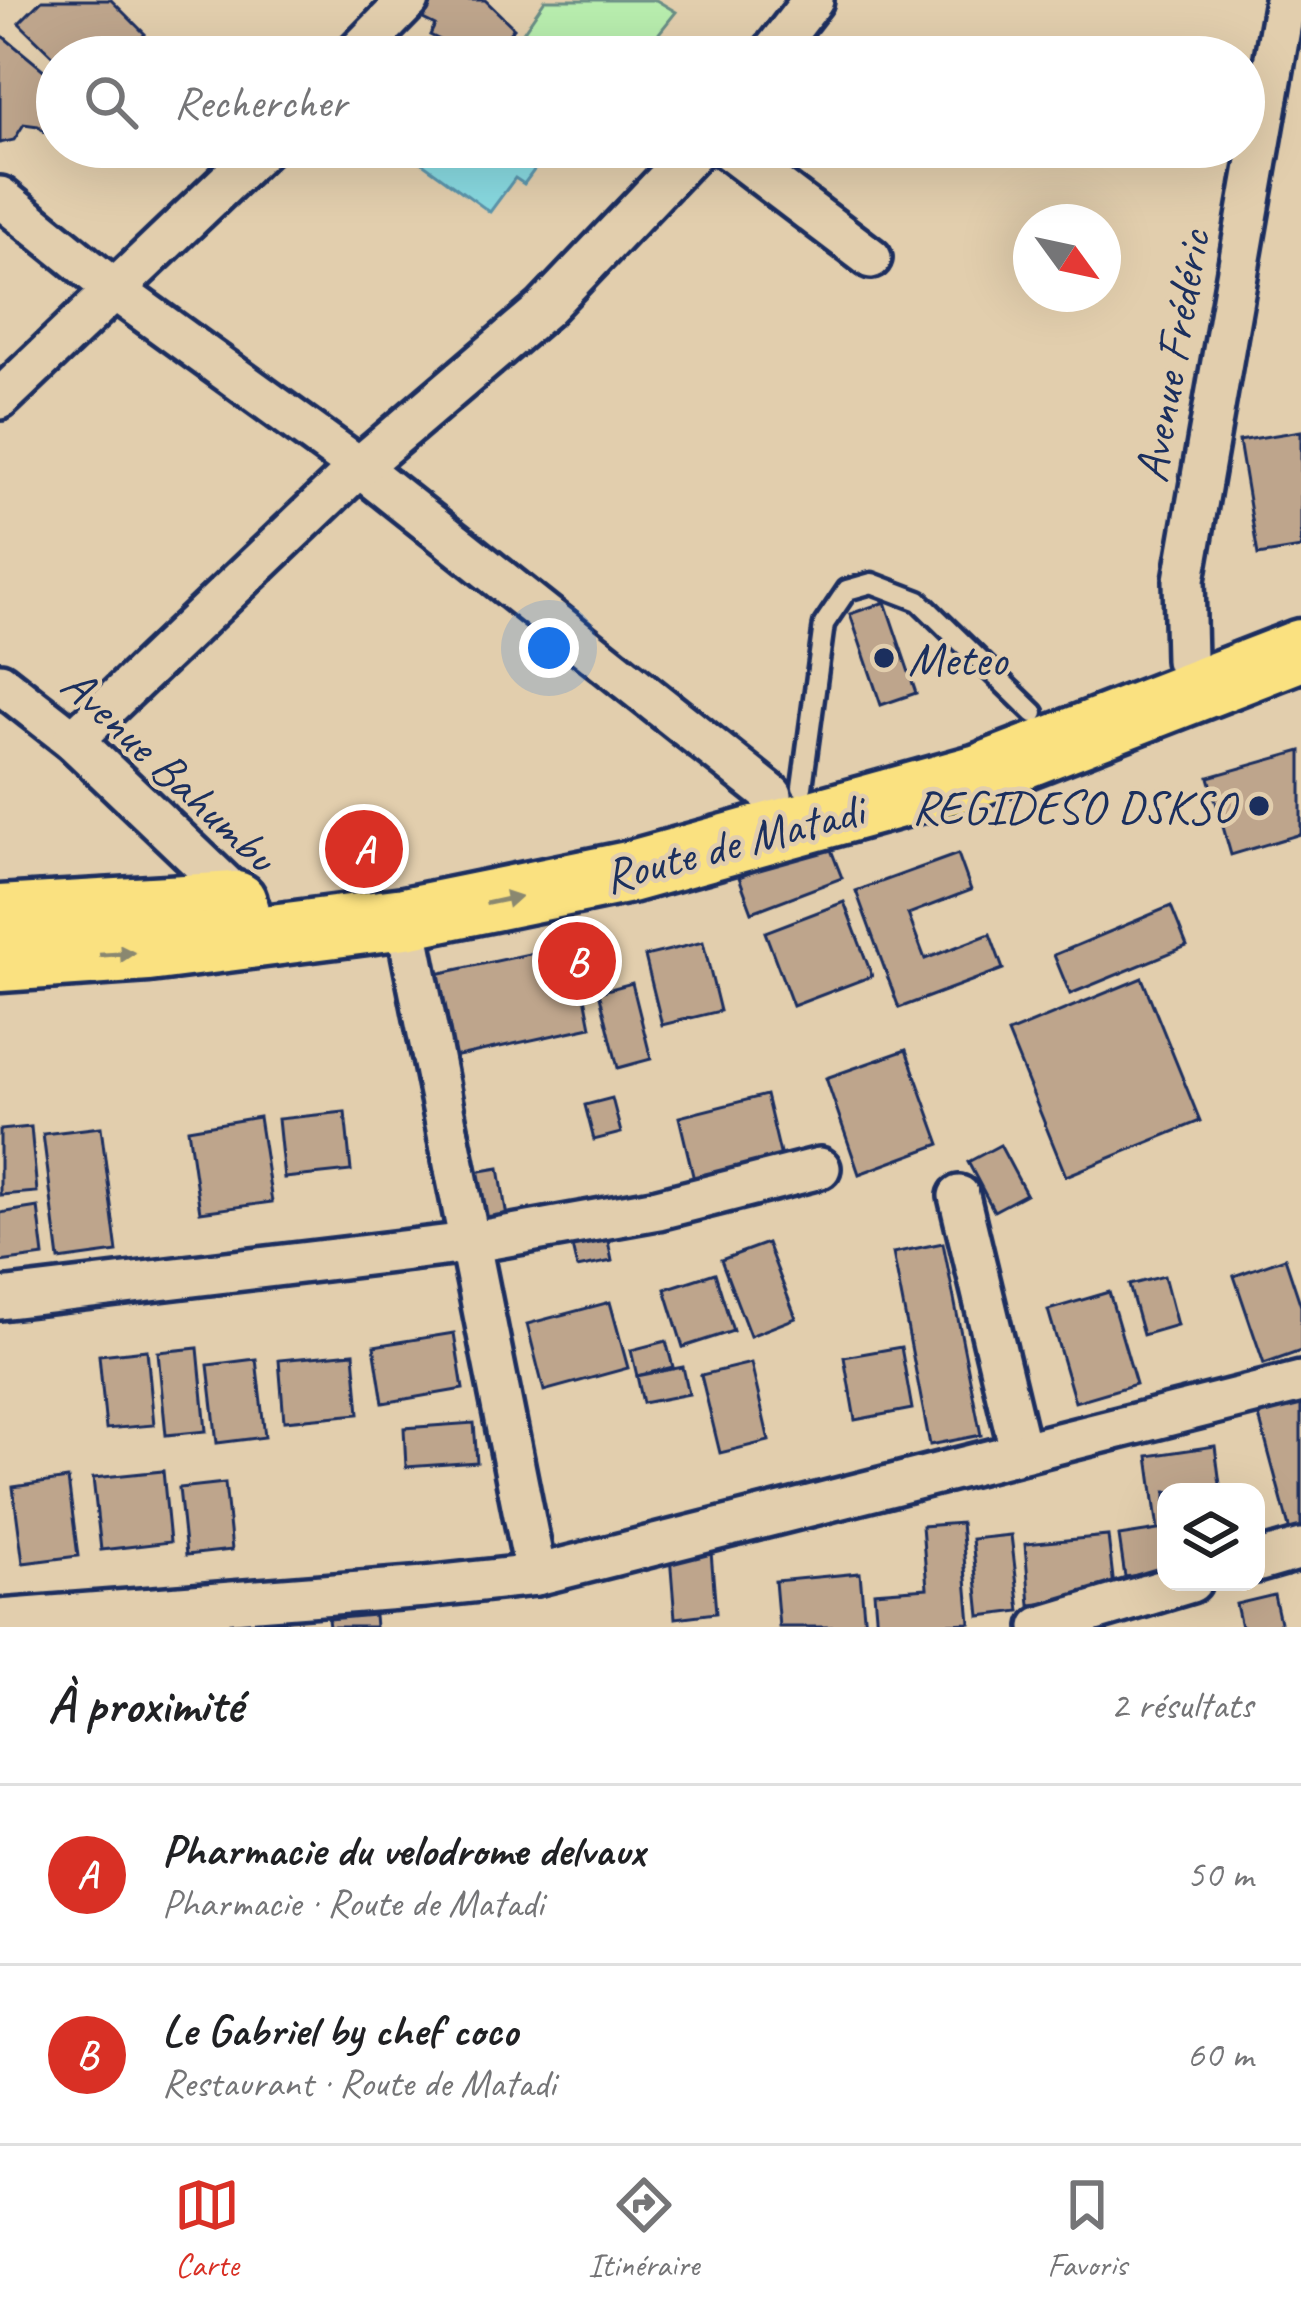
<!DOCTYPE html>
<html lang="fr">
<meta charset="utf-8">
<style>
body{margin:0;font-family:Caveat,sans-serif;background:#f6f6f6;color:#202124}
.controls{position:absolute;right:36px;bottom:36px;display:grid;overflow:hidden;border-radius:24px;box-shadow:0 12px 48px #0002}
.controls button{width:108px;height:108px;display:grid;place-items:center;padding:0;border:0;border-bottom:3px solid #e0e0e0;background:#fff;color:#202124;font:60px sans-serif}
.compass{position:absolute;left:1013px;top:204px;width:108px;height:108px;border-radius:50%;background:#fff;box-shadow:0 12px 48px #0002;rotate:123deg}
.you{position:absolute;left:549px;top:648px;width:42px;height:42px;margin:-30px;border:9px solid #fff;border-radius:50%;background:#1a73e8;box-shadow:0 0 0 18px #1a73e833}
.badge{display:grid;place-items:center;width:78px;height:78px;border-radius:50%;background:#d93025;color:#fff;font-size:39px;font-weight:700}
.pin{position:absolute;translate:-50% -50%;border:6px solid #fff;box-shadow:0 3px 12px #0006}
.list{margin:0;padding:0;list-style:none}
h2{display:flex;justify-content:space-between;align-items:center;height:156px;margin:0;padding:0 48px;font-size:51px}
h2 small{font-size:39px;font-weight:400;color:#757577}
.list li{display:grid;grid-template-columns:78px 1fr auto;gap:36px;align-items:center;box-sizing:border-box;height:180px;padding:0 48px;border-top:3px solid #e0e0e0}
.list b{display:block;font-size:45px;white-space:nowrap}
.list p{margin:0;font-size:39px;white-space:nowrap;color:#757577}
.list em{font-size:39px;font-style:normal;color:#757577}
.icon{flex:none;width:66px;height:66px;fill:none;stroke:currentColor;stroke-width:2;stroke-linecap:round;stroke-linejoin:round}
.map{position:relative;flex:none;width:1301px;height:1627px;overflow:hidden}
.search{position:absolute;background:#fff;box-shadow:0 12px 48px #0002;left:36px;right:36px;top:36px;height:132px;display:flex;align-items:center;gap:30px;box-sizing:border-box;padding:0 42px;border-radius:66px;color:#757577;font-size:45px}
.sheet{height:516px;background:#fff}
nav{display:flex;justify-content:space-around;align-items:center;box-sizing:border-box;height:168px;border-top:3px solid #e0e0e0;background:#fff;font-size:33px;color:#757577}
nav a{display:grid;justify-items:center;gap:6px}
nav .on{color:#d93025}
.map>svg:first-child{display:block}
.green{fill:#b8edae;stroke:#6a8e86;stroke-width:3}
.water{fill:#88d9e0;stroke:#5c95ac;stroke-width:3}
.building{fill:#bea58c;stroke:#1b2f5e;stroke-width:3}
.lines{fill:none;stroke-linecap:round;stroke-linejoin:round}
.service-casing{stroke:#1b2f5e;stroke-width:27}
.minor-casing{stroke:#1b2f5e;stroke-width:48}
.primary-casing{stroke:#1b2f5e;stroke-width:69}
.service{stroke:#e2cead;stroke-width:18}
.minor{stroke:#e2cead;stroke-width:39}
.primary{stroke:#fae180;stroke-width:60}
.oneway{fill:#8a886f}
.poi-dot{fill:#1b2f5e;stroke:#e2cead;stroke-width:4.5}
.labels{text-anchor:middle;stroke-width:9;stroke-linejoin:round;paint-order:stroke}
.street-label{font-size:48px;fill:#1b2f5e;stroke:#e2cead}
.poi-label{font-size:48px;fill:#1b2f5e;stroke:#e2cead;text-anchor:start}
</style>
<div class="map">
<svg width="1301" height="1627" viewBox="0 0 1301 1627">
<rect width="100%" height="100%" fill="#e2cead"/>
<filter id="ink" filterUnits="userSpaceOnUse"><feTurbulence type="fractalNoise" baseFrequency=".00833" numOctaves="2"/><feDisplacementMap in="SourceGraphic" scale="24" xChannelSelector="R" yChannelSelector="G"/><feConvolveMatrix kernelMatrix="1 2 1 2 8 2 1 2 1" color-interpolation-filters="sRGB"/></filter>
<g filter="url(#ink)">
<!-- green -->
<polygon class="green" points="545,0 656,0 676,12 640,57 527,57 513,47"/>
<!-- water -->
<polygon class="water" points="428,147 551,147 524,184 515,178 490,212 418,160"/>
<!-- building -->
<g class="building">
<polygon points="42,0 111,0 145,34 122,57 57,57 57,60 19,23"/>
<polygon points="420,0 485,0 514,28 489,57 455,57 442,41 430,35 435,25 413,14"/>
<polygon points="0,34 57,81 57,135 53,139 38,126 24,124 14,140 0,143"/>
<polygon points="1301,431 1301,548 1258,555 1239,441"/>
<polygon points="885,602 916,693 881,705 850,614"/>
<polygon points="1301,751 1301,834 1231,855 1209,777"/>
<polygon points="828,842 842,878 752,912 739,877"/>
<polygon points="958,854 971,890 908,914 925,959 990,934 1003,969 899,1008 856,891"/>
<polygon points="844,902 872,976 793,1006 765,932"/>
<polygon points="1171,906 1187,946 1070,994 1054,955"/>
<polygon points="703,942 720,1011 662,1025 645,956"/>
<polygon points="580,943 584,959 607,954 611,974 582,981 591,1027 449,1058 432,975"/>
<polygon points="1142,978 1200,1121 1066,1176 1008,1033"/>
<polygon points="632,983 651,1059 618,1068 599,992"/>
<polygon points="906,1050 940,1144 859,1174 826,1078"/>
<polygon points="766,1095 782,1162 695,1184 679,1117"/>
<polygon points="612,1098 621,1133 594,1140 585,1105"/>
<polygon points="345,1112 351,1171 284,1178 278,1119"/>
<polygon points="259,1117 272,1202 200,1212 188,1129"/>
<polygon points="31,1127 37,1192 0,1195 0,1130"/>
<polygon points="101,1127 117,1252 59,1260 43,1134"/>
<polygon points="1000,1145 1026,1194 994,1211 968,1162"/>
<polygon points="499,1168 507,1217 477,1222 469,1173"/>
<polygon points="38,1207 44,1256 0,1262 0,1213"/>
<polygon points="607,1236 612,1261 577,1268 571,1242"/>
<polygon points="767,1243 796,1318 750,1336 721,1260"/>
<polygon points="943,1243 981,1435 930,1445 893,1253"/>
<polygon points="1285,1258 1301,1306 1301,1351 1264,1364 1234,1276"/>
<polygon points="715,1273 733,1331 683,1347 665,1289"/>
<polygon points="1164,1276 1177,1325 1143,1335 1129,1285"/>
<polygon points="1109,1292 1136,1384 1075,1402 1048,1310"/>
<polygon points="610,1302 628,1368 544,1391 527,1324"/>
<polygon points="454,1333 463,1389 383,1403 374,1346"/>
<polygon points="666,1341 673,1367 637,1376 631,1350"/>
<polygon points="901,1347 912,1409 855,1420 844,1357"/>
<polygon points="198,1348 206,1431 166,1435 158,1352"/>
<polygon points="147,1350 154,1425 106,1429 99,1355"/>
<polygon points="354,1353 359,1414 284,1421 279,1360"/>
<polygon points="256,1359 265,1437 217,1443 208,1365"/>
<polygon points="751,1363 769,1441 720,1453 701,1375"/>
<polygon points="683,1367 689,1394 643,1403 637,1376"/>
<polygon points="1301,1401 1301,1532 1291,1535 1258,1413"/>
<polygon points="474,1423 477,1462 406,1467 404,1428"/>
<polygon points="1215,1446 1221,1492 1166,1492 1166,1571 1125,1577 1119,1536 1158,1530 1148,1456"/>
<polygon points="163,1471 170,1542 101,1550 93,1478"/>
<polygon points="68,1479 78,1556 23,1563 13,1487"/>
<polygon points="225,1483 232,1550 186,1555 179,1488"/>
<polygon points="961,1523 970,1623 877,1627 874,1592 927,1588 922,1526"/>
<polygon points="1011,1535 1020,1611 980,1616 972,1539"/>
<polygon points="1108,1536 1115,1596 1030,1605 1025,1544"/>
<polygon points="711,1552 716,1613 675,1618 670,1556"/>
<polygon points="860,1573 865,1627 779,1627 775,1581"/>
<polygon points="1274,1595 1281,1627 1241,1627 1236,1604"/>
<polygon points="374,1615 375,1627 329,1627 328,1619"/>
</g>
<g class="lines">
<defs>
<polyline id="service" points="802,787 824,624 847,590 872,583 919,601 1034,713"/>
<g id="minor">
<polyline points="353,57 409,0"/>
<polyline points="769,57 813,0"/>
<polyline points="725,147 871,258"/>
<polyline points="0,197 116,291 359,467 772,795"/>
<polyline points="0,399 264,147"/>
<polyline points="1186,660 1184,580 1285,0"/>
<polyline points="0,683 73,740 249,908"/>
<polyline points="73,740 359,467 544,309 698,147"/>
<polyline points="405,918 536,1575"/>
<polyline points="959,1196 1020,1450"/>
<polyline points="0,1299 468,1243 658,1209 820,1168"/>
<polyline points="1256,1562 1301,1549"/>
<polyline points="0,1620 425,1587 536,1575 1301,1382"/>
<polyline points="1041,1627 1191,1582"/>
</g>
<g id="primary">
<polyline points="0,916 236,902"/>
<polyline points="0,961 148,951 405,918 629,872 979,775 1301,650"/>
</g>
</defs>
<!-- service casing -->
<use href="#service" class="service-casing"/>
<!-- minor casing -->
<use href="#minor" class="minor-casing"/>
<!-- primary casing -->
<use href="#primary" class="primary-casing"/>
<!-- service -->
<use href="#service" class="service"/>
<!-- minor -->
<use href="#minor" class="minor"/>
<!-- primary -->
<use href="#primary" class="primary"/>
</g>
<!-- one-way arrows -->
<defs><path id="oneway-solid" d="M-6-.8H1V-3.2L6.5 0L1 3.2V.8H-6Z" transform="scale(3)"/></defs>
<g class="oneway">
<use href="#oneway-solid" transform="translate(503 900) rotate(-12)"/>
<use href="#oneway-solid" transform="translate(117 954) rotate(-4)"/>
</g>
</g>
<!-- markers -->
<g class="poi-dot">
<circle cx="884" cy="658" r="12"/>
<circle cx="1259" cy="806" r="12"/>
</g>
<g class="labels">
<!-- street labels -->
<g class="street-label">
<text transform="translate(1171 356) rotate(-80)" y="17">Avenue Frédéric</text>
<text transform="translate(170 769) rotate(43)" y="17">Avenue Bahumbu</text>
<text transform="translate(733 842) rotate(-15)" y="17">Route de Matadi</text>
</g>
<!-- poi labels -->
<g class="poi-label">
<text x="908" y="675">Meteo</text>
<text x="1235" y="823" text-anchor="end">REGIDESO DSKSO</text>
</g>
</g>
</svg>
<div class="controls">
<button><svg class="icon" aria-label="layers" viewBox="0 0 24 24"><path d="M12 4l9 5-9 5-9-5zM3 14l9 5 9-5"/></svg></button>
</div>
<svg class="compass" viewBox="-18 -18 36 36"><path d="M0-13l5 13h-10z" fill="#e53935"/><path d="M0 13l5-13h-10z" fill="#757577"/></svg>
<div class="you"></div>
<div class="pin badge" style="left:364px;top:849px">A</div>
<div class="pin badge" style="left:577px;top:961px">B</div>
<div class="search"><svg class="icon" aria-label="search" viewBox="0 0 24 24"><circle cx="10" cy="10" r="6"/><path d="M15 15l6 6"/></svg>Rechercher</div>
</div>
<section class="sheet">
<h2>À proximité<small>2 résultats</small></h2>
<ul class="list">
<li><span class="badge">A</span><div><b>Pharmacie du velodrome delvaux</b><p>Pharmacie · Route de Matadi</p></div><em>50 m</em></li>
<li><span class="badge">B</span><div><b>Le Gabriel by chef coco</b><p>Restaurant · Route de Matadi</p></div><em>60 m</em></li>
</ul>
</section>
<nav>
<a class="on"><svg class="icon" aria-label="map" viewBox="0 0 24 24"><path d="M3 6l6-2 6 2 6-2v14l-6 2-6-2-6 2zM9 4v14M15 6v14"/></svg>Carte</a>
<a><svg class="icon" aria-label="directions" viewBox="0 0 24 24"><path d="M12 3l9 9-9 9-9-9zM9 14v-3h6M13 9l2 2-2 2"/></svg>Itinéraire</a>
<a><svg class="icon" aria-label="saved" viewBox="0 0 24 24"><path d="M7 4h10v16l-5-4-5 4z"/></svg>Favoris</a>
</nav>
